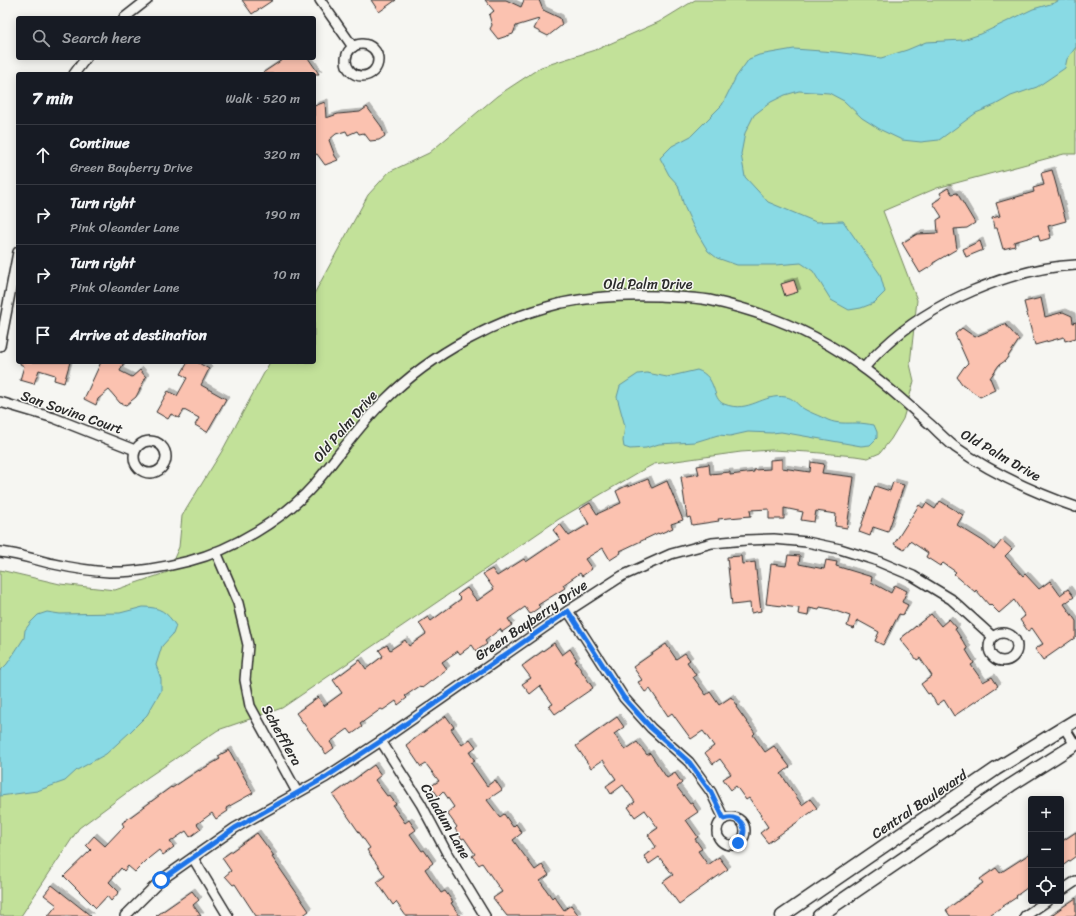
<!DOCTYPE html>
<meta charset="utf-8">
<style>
body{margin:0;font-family:Sriracha,sans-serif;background:#20242c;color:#f1f3f6}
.controls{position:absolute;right:12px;bottom:12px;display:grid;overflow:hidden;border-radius:4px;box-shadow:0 2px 10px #0003}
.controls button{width:36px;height:36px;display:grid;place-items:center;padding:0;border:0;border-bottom:1px solid #363941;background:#171b24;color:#f1f3f6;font:20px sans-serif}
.stop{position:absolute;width:12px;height:12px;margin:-9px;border:3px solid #1a73e8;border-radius:50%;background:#fff}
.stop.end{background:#1a73e8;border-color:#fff;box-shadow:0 1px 4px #0008}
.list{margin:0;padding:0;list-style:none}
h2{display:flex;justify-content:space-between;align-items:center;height:52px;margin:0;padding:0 16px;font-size:17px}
h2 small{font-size:13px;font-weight:400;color:#9ea1a6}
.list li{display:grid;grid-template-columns:26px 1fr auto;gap:12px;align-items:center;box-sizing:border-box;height:60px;padding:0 16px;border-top:1px solid #363941}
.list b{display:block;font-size:15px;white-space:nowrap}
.list p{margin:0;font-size:13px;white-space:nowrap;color:#9ea1a6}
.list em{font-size:13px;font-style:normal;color:#9ea1a6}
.icon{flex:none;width:22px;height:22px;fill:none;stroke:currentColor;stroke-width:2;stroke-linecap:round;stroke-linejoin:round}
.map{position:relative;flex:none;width:1076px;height:916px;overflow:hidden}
.search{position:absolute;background:#171b24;box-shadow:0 2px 10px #0003;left:16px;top:16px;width:300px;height:44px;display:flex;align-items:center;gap:10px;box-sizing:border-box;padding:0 14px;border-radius:4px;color:#9ea1a6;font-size:15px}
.panel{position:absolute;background:#171b24;box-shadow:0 2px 10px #0003;left:16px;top:72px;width:300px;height:292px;border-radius:4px}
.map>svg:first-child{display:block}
.green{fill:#c2e199;stroke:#768662}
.water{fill:#89dae4;stroke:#63949a}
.building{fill:#fbc2b0;stroke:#2b2b2b;filter:url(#shadow)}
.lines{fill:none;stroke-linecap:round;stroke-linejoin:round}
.street-casing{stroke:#2b2b2b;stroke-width:12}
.secondary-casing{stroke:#2b2b2b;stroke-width:15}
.street{stroke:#f6f6f2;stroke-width:9}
.secondary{stroke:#f6f6f2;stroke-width:12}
.route{stroke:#1a73e8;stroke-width:5}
.labels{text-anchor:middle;stroke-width:3;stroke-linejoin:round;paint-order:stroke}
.street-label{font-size:14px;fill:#2b2b2b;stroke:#f6f6f2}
</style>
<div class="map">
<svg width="1076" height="916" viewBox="0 0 1076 916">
<defs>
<filter id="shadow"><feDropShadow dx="3" dy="-3" stdDeviation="0" flood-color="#0004"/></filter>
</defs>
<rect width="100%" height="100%" fill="#f6f6f2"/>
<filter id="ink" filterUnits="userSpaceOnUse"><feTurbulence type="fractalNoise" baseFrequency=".025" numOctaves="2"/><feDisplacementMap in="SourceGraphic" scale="8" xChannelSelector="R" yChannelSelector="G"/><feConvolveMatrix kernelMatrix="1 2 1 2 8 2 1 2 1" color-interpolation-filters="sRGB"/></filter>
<g filter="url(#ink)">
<!-- green -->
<polygon class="green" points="695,0 1076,0 1076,154 1064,154 937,188 883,211 917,300 910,364 914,381 903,419 891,439 880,453 868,458 855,456 809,452 772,450 741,452 654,464 639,472 559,519 282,708 218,730 148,777 79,828 21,916 0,916 0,570 60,584 115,590 168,572 179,547 182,516 222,451 270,362 314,362 314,294 368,195 389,172 429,153 497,96 541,67 598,49 659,22"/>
<!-- water -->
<g class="water">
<polygon points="1060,0 1076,0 1076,47 1067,59 1065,68 1037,87 1011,96 995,105 976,113 939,140 921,142 902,140 881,130 862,118 844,101 829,93 799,91 785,95 771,102 754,115 745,133 741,154 745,177 768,202 816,222 843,221 880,274 885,292 874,303 861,308 849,310 831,300 813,271 801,263 775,265 737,265 717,258 708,251 693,226 684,206 678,185 669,175 660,158 672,146 691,136 722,105 736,77 749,59 759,55 794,49 835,52 881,58 907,50 926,42 963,40 981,34 1033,9 1054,3"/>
<path d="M697,370C718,377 711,399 724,404C750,414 762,393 786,397C793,398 796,403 801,407C808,412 820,416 828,420C837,424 847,423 856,423C862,423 868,424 874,425L877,432V438L870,445L861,446L781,432L772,433L748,432L730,436L718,435L695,442L659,444L646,448L630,449L624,447L623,441L625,426L617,397L620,386L638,374L647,373L667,377Z"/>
<path d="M143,607C160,607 167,612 176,626L173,634L162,646L156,665L161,679V691L147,715L130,732L106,754L77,770L65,781L37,791L0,796V671L7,664L24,638L25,630L31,622L38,615L47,612L60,614L120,613Z"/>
</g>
<!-- building -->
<g class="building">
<polygon points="242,0 273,0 252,14"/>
<polygon points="371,0 396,0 379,12"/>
<polygon points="485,0 506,0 521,7 524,0 539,0 543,10 560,18 562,25 548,36 534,29 539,19 516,26 513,34 498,39 490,29 492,25 489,15 494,11"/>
<polygon points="285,58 308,58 319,74 261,74"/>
<polygon points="325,102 326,118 338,114 360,112 367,107 381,126 385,136 379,140 370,141 364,133 359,134 357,131 348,135 346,131 336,134 329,140 335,156 338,160 325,165 317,154 314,155 314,106"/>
<polygon points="1052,170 1066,221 1048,226 1051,238 1040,241 1038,235 1014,242 1015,246 1003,249 997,228 994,228 992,218 1000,216 996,203 1034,192 1033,188 1044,185 1041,173"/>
<polygon points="948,188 952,194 957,193 975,223 967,228 954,229 957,249 933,263 933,265 920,273 902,243 917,234 938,233 937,220 942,217 933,203 942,197 940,193"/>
<polygon points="980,241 983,250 966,257 963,249"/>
<polygon points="794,280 798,292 785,296 781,284"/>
<polygon points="1041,298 1045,317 1063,312 1072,316 1073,323 1076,322 1076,338 1065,341 1064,337 1035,345 1024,302"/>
<polygon points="1005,324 1019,340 1005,361 999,365 990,378 995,390 980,397 962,384 957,377 964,367 968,363 955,334 962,328 975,337"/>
<polygon points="20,362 70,362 64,383 54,380 55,375 39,370 34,384 20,380 24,366 20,364"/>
<polygon points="101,362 124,362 120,371 132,377 140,370 146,377 136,397 126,405 120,403 109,390 98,399 96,405 84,399"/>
<polygon points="188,362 197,362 209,369 201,385 226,399 207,432 195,425 199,418 184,410 179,418 171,414 168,419 156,412 168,391 177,396 187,378 181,374"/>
<polygon points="782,459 782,468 810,472 811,462 824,464 822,473 854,477 847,528 835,526 836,514 816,511 814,522 801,520 803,512 784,508 784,519 769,519 769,509 750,510 751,516 718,519 719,521 692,525 690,517 687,518 681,477 699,474 697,466 709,464 710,474 730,472 730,475 754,472 754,470 770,469 770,460"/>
<polygon points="648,479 652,488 667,481 683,520 671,524 673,528 659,534 658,533 620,551 621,553 610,560 603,548 585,559 592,569 582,576 580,573 563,585 565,588 538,605 540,607 530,614 525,607 508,619 512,625 502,632 500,629 485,641 487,644 476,651 472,645 460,654 458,651 442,662 447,669 422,688 420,686 405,696 407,698 398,705 396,701 383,710 381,709 360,724 362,727 352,734 348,729 330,742 334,748 326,754 296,713 318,697 324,706 342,693 333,680 360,660 366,669 383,656 379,650 387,645 390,650 405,640 409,646 426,634 419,623 428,617 431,621 461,599 457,595 467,588 477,601 494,589 483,574 492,569 497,576 524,559 526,562 560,539 553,530 560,524 569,536 589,524 580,509 590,503 597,514 621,503 616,491 628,485 628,487"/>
<polygon points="893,482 904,485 888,532 873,527 870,536 859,532 875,486 890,491"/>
<polygon points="940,501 963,515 957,525 983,541 994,550 1002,540 1012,549 1005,556 1023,576 1025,574 1039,589 1050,581 1060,595 1068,589 1074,597 1064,604 1076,621 1076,637 1043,660 1035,649 1043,644 1032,628 1028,631 1020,620 1025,616 1014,600 999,613 990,604 989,605 976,590 975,592 954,574 956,572 943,563 940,566 926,557 928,553 910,541 904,550 894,544 919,505 923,508 926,503 935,509"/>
<polygon points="788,555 800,556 799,564 824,569 826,560 837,562 836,566 872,577 871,582 891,593 895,585 907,591 902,602 908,605 903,615 899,614 883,645 875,641 879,632 857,620 854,629 847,626 850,616 830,609 820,607 819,610 809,608 808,616 798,614 799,608 766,604 771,564 786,566"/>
<polygon points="741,556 742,564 755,562 761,611 751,613 750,603 732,605 727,557"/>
<polygon points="931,614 941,626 949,619 957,628 955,629 968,649 966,650 974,663 971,665 983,682 992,677 998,686 954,716 944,700 937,705 930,693 928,694 921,684 932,676 920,658 917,660 900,639"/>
<polygon points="554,643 562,655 570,649 577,660 575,661 593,688 555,714 549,706 553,704 540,686 530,694 522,684 531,678 522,666"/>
<polygon points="666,644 676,659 685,653 690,660 687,662 696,675 693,677 706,695 710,692 719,705 731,697 738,706 736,707 755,733 753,735 765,752 774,746 790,767 781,774 802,805 810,799 817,808 768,843 760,833 768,827 760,815 761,815 749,798 746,800 736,786 731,790 723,779 731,774 720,759 713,764 705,753 714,746 703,731 691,739 672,713 668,716 650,689 645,692 638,682 642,680 633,667"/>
<polygon points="446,716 454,727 451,729 462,745 470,739 476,747 469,752 475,761 471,763 487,786 495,780 502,790 487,800 500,817 504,814 513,827 516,824 522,833 513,840 535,870 542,865 549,875 540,881 552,898 554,896 564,910 571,905 579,916 507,916 493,898 502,892 482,863 479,865 472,856 475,854 464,838 462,839 455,829 457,827 447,813 454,807 443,791 438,796 431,786 439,781 426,764 421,767 406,745"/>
<polygon points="617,717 624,727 614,734 625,750 637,742 647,755 650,753 667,778 675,773 682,783 677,787 690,804 692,803 698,812 686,820 698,837 695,839 702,849 698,851 708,865 719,857 728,869 679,904 663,882 673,875 659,857 649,864 644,856 656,847 648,835 658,828 645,810 635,817 628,807 635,802 623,785 611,794 606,786 616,779 603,760 591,768 576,746"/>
<polygon points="229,750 253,793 226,808 228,811 216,819 212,813 197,824 201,829 190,837 186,831 170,842 174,847 163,855 159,850 149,858 135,872 128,866 124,871 121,868 109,882 119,892 111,901 107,896 96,908 64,876 91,850 86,845 94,836 105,846 124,826 122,823 171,787 172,788 199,770 199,771 220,759 218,756"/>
<polygon points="374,765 381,775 375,780 387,796 389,795 396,804 393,806 405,823 409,820 416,830 410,834 422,851 424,850 433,863 425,869 441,893 445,891 453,902 451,903 460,916 406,916 396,902 393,905 377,882 385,876 367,850 370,848 333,795"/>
<polygon points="1076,832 1076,856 1061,867 1061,842"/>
<polygon points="257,833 274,856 272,857 309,911 302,916 256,916 235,884 233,885 225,876 231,871 222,858"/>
<polygon points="1031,853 1031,885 1016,896 1017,897 988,916 950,916 946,910 983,883 980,879 996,868 1000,873"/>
<polygon points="52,885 91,916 48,916 57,905 44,895"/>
<polygon points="192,891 199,900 193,905 201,916 156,916"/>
<polygon points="1076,898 1076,916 1050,916 1064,906"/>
</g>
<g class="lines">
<defs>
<g id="street">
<polyline points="320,0 353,47"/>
<polyline points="124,18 147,0"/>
<circle cx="362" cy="60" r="16"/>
<polyline points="74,74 86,58"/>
<polyline points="0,346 18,252"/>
<path d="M864,368C870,361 876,354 883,348C930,303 1011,268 1076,265"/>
<polyline points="0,402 54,418 135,450"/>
<circle cx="150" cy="457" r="16"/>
<path d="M0,552C19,554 36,560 54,564C72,568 91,571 109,572C132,573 166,567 189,561C232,550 284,519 314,485C338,457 358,426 385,400C432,353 497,319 562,303C594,296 628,295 660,296C676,297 694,297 709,300C765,312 821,335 866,370C889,387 910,407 932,426C939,433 947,441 955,447C992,473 1033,492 1076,507"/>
<polyline points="216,552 238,603 248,645 245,680 250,706 297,792"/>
<polyline points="568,611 624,698 651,728 689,762 711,792 724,819"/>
<circle cx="1003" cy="647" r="14"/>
<polyline points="1064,727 1075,745"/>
<polyline points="381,741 421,804 448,855 485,916"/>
<circle cx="731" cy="831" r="14"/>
<polyline points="193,858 228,916"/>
<polyline points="1061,891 1076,881"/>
<polyline points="125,916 161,880 235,828 326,777 381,741 568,611 622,576 671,554 712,543 746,540 774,539 807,542 840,549 875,560 913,576 951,599 993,637"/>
<polyline points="1025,916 1047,901"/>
</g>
<g id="secondary">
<polyline points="782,916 996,769 1076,720"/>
<polyline points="819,916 1011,785 1076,744"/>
</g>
</defs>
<!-- street casing -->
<use href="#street" class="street-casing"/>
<!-- secondary casing -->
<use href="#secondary" class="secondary-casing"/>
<!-- street -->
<use href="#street" class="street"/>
<!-- secondary -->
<use href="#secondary" class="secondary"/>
</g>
</g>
<g class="lines" filter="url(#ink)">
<!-- route -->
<path class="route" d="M161,880L235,828L326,777L381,741L568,611L624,698L651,728L689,762L711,792L724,819C741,813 751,831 738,843"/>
</g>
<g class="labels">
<!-- street labels -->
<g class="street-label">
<text x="648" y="289">Old Palm Drive</text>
<text transform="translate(72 412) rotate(19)" y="5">San Sovina Court</text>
<text transform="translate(345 426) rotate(-49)" y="5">Old Palm Drive</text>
<text transform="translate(1001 455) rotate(30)" y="5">Old Palm Drive</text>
<text transform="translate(531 620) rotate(-34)" y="5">Green Bayberry Drive</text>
<text transform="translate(282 735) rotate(61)" y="5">Schefflera</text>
<text transform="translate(919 804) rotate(-34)" y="5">Central Boulevard</text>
<text transform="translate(446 821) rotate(60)" y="5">Caladum Lane</text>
</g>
</g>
</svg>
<div class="controls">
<button>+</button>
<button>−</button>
<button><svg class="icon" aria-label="locate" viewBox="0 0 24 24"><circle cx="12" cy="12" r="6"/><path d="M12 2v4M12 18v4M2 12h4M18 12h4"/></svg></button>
</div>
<div class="stop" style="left:161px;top:880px"></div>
<div class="stop end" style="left:738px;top:843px"></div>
<div class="search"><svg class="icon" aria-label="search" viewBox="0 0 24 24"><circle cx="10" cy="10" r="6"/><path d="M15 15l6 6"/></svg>Search here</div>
<section class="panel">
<h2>7 min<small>Walk · 520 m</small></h2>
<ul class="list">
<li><svg class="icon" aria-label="ahead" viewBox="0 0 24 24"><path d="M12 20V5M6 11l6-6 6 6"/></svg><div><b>Continue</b><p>Green Bayberry Drive</p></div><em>320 m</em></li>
<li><svg class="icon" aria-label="right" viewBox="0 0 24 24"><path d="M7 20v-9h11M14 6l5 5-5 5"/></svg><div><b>Turn right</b><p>Pink Oleander Lane</p></div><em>190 m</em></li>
<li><svg class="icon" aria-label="right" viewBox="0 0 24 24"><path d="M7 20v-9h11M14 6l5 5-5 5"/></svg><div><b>Turn right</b><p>Pink Oleander Lane</p></div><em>10 m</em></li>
<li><svg class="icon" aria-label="arrive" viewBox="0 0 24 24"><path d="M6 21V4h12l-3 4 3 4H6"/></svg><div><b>Arrive at destination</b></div></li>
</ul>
</section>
</div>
